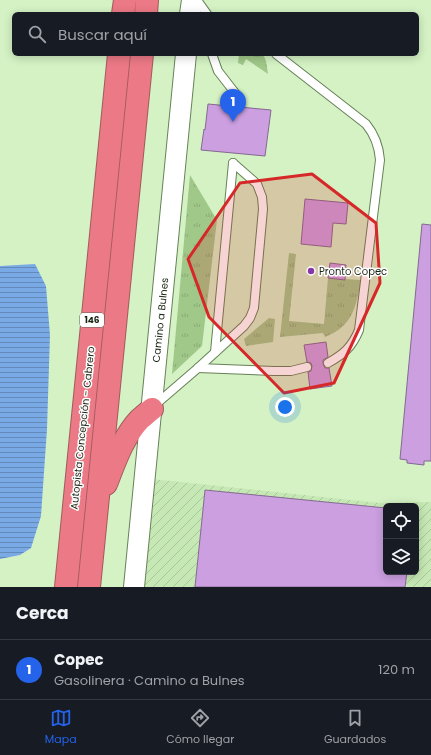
<!DOCTYPE html>
<html lang="es">
<meta charset="utf-8">
<style>
body{margin:0;font-family:Poppins,sans-serif;background:#20242c;color:#f1f3f6}
.controls{position:absolute;right:12px;bottom:12px;display:grid;overflow:hidden;border-radius:6px;box-shadow:0 2px 10px #0003}
.controls button{width:36px;height:36px;display:grid;place-items:center;padding:0;border:0;border-bottom:1px solid #363941;background:#171b24;color:#f1f3f6;font:20px sans-serif}
.you{position:absolute;left:285px;top:407px;width:14px;height:14px;margin:-10px;border:3px solid #fff;border-radius:50%;background:#1a73e8;box-shadow:0 0 0 6px #1a73e833}
.badge{display:grid;place-items:center;width:26px;height:26px;border-radius:50%;background:#2563eb;color:#fff;font-size:13px;font-weight:700}
.pin{position:absolute;translate:-50% -33px;filter:drop-shadow(0 1px 2px #0008)}
.pin::after{content:'';position:absolute;top:21px;width:14px;height:12px;background:inherit;clip-path:polygon(0 0,100% 0,50% 100%)}
.list{margin:0;padding:0;list-style:none}
h2{display:flex;justify-content:space-between;align-items:center;height:52px;margin:0;padding:0 16px;font-size:17px}
h2 small{font-size:13px;font-weight:400;color:#9ea1a6}
.list li{display:grid;grid-template-columns:26px 1fr auto;gap:12px;align-items:center;box-sizing:border-box;height:60px;padding:0 16px;border-top:1px solid #363941}
.list b{display:block;font-size:15px;white-space:nowrap}
.list p{margin:0;font-size:13px;white-space:nowrap;color:#9ea1a6}
.list em{font-size:13px;font-style:normal;color:#9ea1a6}
.icon{flex:none;width:22px;height:22px;fill:none;stroke:currentColor;stroke-width:2;stroke-linecap:round;stroke-linejoin:round}
.map{position:relative;flex:none;width:431px;height:587px;overflow:hidden}
.search{position:absolute;background:#171b24;box-shadow:0 2px 10px #0003;left:12px;right:12px;top:12px;height:44px;display:flex;align-items:center;gap:10px;box-sizing:border-box;padding:0 14px;border-radius:6px;color:#9ea1a6;font-size:15px}
.sheet{height:112px;background:#171b24}
nav{display:flex;justify-content:space-around;align-items:center;box-sizing:border-box;height:56px;border-top:1px solid #363941;background:#171b24;font-size:11px;color:#9ea1a6}
nav a{display:grid;justify-items:center;gap:2px}
nav .on{color:#2563eb}
.map>svg:first-child{display:block}
.industrial{fill:url(#industrial-furrows);fill-rule:evenodd}
.grass{fill:url(#grass-tufts)}
.water{fill:url(#water-rules)}
.building{fill:#cb9fe0;stroke:#846991}
.lines{fill:none;stroke-linecap:round;stroke-linejoin:round}
.service-casing{stroke:#678158;stroke-width:10}
.tertiary-casing{stroke:#678158;stroke-width:22}
.motorway-casing{stroke:#a25b5d;stroke-width:24}
.service{stroke:#fff;stroke-width:8}
.tertiary{stroke:#fff;stroke-width:20}
.motorway{stroke:#ec7986;stroke-width:22}
.marked{fill:#d62828;fill-opacity:0.2;stroke:#d62828;stroke-width:3;stroke-linejoin:round}
.poi-dot{fill:#8637a7;stroke:#fff;stroke-width:1.5}
.labels{text-anchor:middle;stroke-width:3;stroke-linejoin:round;paint-order:stroke}
.shield{fill:#fff;stroke:#5d6458;stroke-width:1}
.shield-label{font-size:9px;font-weight:bold;fill:#182211}
.poi-label{font-size:10px;fill:#182211;stroke:#fff;text-anchor:start}
.street-label{font-size:10px;fill:#182211;stroke:#fff}
</style>
<div class="map">
<svg width="431" height="587" viewBox="0 0 431 587">
<defs>
<pattern id="industrial-furrows" width="10" height="10" patternUnits="userSpaceOnUse"><rect width="10" height="10" fill="#c6e8b4"/><path d="M-1 1l2-2M0 10L10 0M9 11l2-2" fill="none" stroke="#a9c79a"/></pattern>
<pattern id="grass-tufts" width="24" height="20" patternUnits="userSpaceOnUse"><rect width="24" height="20" fill="#a0c889"/><path d="M3 7l-1-3M5 7V3M7 7l1-3M15 17l-1-3M17 17v-4M19 17l1-3" fill="none" stroke="#89ac75"/></pattern>
<pattern id="water-rules" width="6" height="5" patternUnits="userSpaceOnUse"><rect width="6" height="5" fill="#7aaae6"/><path d="M0 2.5h6" fill="none" stroke="#638ab9"/></pattern>
</defs>
<rect width="100%" height="100%" fill="#d4f2c4"/>
<!-- industrial -->
<path class="industrial" d="M152,479L379,503L431,502V587H142ZM386,506H416V572H386Z"/>
<!-- grass -->
<g class="grass">
<polygon points="239,54 263,54 266,61 268,74 246,59 243,65 238,63"/>
<polygon points="190,175 217,220 202,346 172,374"/>
<path d="M289,253L296,254L289,321L324,324L328,278L361,280C356,307 353,326 325,337L323,333L280,337Z"/>
<polygon points="269,318 275,319 273,342 246,346 244,339"/>
</g>
<!-- water -->
<polygon class="water" points="35,264 46,286 50,335 47,429 41,516 31,548 20,555 0,559 0,266"/>
<!-- building -->
<g class="building">
<polygon points="208,104 271,110 265,156 201,150 204,129 205,130"/>
<polygon points="305,199 348,203 346,224 333,223 331,247 301,244"/>
<polygon points="422,224 431,225 431,461 424,461 424,465 407,463 407,460 400,459"/>
<polygon points="330,263 346,265 345,280 328,278"/>
<polygon points="326,342 328,357 323,360 323,363 325,368 329,368 332,386 310,389 308,372 311,371 312,366 311,363 307,362 304,345"/>
<polygon points="205,490 386,508 386,572 407,572 405,587 195,587"/>
</g>
<g class="lines">
<defs>
<g id="service">
<polyline points="197,0 207,14"/>
<polyline points="212,54 218,71 239,98"/>
<path d="M276,54L366,124C375,135 379,146 380,160L359,330C352,347 344,354 328,363"/>
<polyline points="215,352 233,163"/>
<polyline points="198,368 274,371 291,371 307,367"/>
<polyline points="155,405 198,368 244,326 250,318 254,308 263,209 262,197 257,184 233,163"/>
</g>
<g id="tertiary">
<polyline points="190,14 192,0"/>
<polyline points="134,587 186,54"/>
</g>
<g id="motorway">
<polyline points="123,14 125,0"/>
<polyline points="146,14 147,0"/>
<path d="M106,484C115,461 123,437 140,419C144,416 148,412 152,409"/>
<polyline points="66,587 119,54"/>
<polyline points="89,587 142,54"/>
</g>
</defs>
<!-- service casing -->
<use href="#service" class="service-casing"/>
<!-- tertiary casing -->
<use href="#tertiary" class="tertiary-casing"/>
<!-- motorway casing -->
<use href="#motorway" class="motorway-casing"/>
<!-- service -->
<use href="#service" class="service"/>
<!-- tertiary -->
<use href="#tertiary" class="tertiary"/>
<!-- motorway -->
<use href="#motorway" class="motorway"/>
</g>
<!-- marked area -->
<path class="marked" d="M312,174L376,223L380,283L334,383L284,393L209,317L188,259L240,183Z"/>
<!-- markers -->
<circle class="poi-dot" cx="311" cy="271" r="4"/>
<g class="labels">
<!-- shield labels -->
<rect class="shield" x="80" y="313" width="24" height="14" rx="3"/>
<g class="shield-label">
<text x="92" y="323">146</text>
</g>
<!-- poi labels -->
<g class="poi-label">
<text x="319" y="275">Pronto Copec</text>
</g>
<!-- street labels -->
<g class="street-label">
<text transform="translate(160 320) rotate(-84)" y="4">Camino a Bulnes</text>
<text transform="translate(82 428) rotate(-84)" y="4">Autopista Concepción - Cabrero</text>
</g>
</g>
</svg>
<div class="controls">
<button><svg class="icon" aria-label="locate" viewBox="0 0 24 24"><circle cx="12" cy="12" r="6"/><path d="M12 2v4M12 18v4M2 12h4M18 12h4"/></svg></button>
<button><svg class="icon" aria-label="layers" viewBox="0 0 24 24"><path d="M12 4l9 5-9 5-9-5zM3 14l9 5 9-5"/></svg></button>
</div>
<div class="you"></div>
<div class="pin badge" style="left:233px;top:122px">1</div>
<div class="search"><svg class="icon" aria-label="search" viewBox="0 0 24 24"><circle cx="10" cy="10" r="6"/><path d="M15 15l6 6"/></svg>Buscar aquí</div>
</div>
<section class="sheet">
<h2>Cerca<small></small></h2>
<ul class="list">
<li><span class="badge">1</span><div><b>Copec</b><p>Gasolinera · Camino a Bulnes</p></div><em>120 m</em></li>
</ul>
</section>
<nav>
<a class="on"><svg class="icon" aria-label="map" viewBox="0 0 24 24"><path d="M3 6l6-2 6 2 6-2v14l-6 2-6-2-6 2zM9 4v14M15 6v14"/></svg>Mapa</a>
<a><svg class="icon" aria-label="directions" viewBox="0 0 24 24"><path d="M12 3l9 9-9 9-9-9zM9 14v-3h6M13 9l2 2-2 2"/></svg>Cómo llegar</a>
<a><svg class="icon" aria-label="saved" viewBox="0 0 24 24"><path d="M7 4h10v16l-5-4-5 4z"/></svg>Guardados</a>
</nav>
